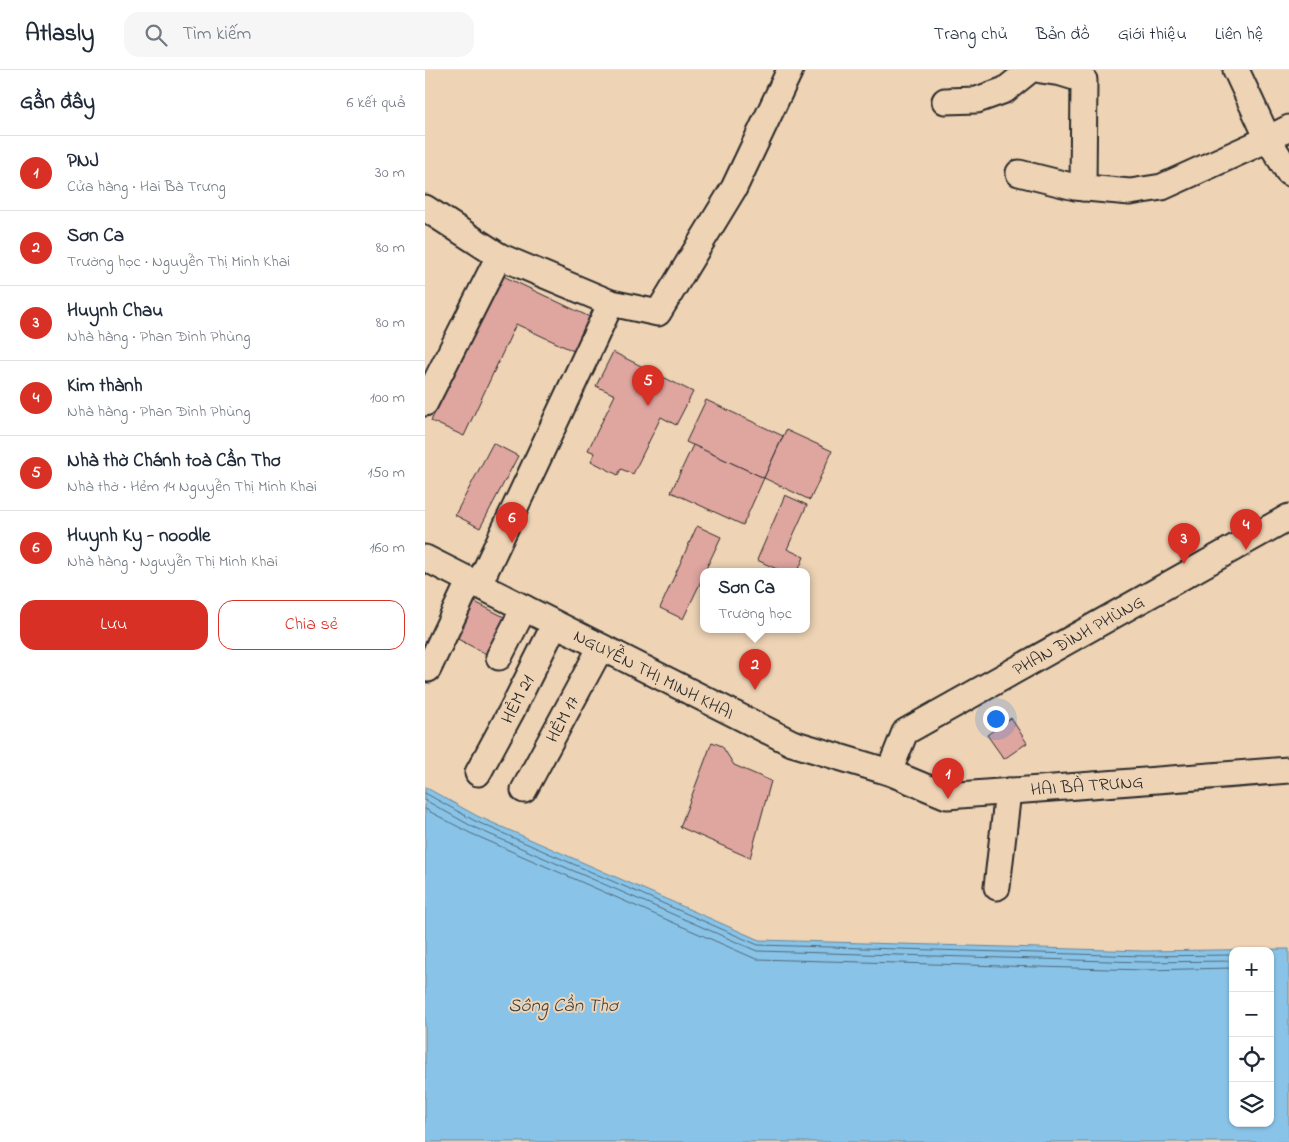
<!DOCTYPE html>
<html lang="vi">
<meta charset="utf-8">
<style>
body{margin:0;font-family:"Indie Flower",sans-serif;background:#f6f6f7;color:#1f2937}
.controls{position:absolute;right:15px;bottom:15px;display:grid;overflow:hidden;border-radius:10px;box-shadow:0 1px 4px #0004}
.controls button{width:45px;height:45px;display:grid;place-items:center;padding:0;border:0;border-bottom:1px solid #e0e1e3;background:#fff;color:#1f2937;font:25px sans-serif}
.you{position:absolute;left:570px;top:648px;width:18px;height:18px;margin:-12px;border:4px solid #fff;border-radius:50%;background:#1a73e8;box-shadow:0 0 0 8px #1a73e833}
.badge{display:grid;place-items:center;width:32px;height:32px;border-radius:50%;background:#d93025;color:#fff;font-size:16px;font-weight:700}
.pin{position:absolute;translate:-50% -41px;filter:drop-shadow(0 1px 2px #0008)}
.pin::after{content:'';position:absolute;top:26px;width:18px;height:15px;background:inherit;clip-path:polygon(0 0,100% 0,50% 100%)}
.popup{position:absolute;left:275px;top:498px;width:110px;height:65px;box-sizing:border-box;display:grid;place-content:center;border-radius:10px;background:#fff;filter:drop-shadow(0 1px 4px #0005);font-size:16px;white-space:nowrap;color:#747a83}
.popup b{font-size:19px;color:#1f2937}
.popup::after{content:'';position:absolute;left:50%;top:100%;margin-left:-10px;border:10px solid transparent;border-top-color:#fff}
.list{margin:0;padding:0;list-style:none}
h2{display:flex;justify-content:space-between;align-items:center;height:65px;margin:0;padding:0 20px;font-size:21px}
h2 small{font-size:16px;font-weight:400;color:#747a83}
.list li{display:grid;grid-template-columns:32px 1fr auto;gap:15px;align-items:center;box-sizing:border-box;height:75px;padding:0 20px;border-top:1px solid #e0e1e3}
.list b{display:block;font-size:19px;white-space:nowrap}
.list p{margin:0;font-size:16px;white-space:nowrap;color:#747a83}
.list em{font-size:16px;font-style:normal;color:#747a83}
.actions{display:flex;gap:10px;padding:15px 20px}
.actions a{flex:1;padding:11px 0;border:1px solid #d93025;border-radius:15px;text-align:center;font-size:18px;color:#d93025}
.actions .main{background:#d93025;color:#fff}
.icon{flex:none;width:28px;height:28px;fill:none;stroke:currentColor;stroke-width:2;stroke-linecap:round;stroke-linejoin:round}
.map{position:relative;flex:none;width:864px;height:1072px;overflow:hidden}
header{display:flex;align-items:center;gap:30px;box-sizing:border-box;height:70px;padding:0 25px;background:#fff;border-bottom:1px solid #e0e1e3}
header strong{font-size:24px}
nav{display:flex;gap:28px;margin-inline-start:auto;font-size:18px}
.search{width:350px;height:45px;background:#f6f6f7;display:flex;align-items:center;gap:12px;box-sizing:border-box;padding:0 18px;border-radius:15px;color:#747a83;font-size:19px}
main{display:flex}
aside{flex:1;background:#fff}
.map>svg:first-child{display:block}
.water{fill:#89c4e8;stroke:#63879c;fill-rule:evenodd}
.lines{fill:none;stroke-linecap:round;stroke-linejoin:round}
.shore{stroke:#516877;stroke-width:1}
.building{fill:#dfa59f;stroke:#2b2b2b}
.minor-casing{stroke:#2b2b2b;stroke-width:29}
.minor{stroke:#eed3b5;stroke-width:25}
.labels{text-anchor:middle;stroke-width:4;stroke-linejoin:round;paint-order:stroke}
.street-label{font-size:18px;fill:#2b2b2b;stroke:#eed3b5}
.water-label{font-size:19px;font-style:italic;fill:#394247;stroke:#eed3b5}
</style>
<header>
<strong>Atlasly</strong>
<div class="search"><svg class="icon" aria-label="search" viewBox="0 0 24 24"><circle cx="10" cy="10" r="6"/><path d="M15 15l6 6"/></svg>Tìm kiếm</div>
<nav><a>Trang chủ</a><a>Bản đồ</a><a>Giới thiệu</a><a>Liên hệ</a></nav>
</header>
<main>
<aside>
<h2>Gần đây<small>6 kết quả</small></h2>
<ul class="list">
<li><span class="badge">1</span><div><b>PNJ</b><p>Cửa hàng · Hai Bà Trưng</p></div><em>30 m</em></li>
<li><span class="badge">2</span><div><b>Sơn Ca</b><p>Trường học · Nguyễn Thị Minh Khai</p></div><em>80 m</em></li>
<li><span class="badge">3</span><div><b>Huynh Chau</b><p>Nhà hàng · Phan Đình Phùng</p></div><em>80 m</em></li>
<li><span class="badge">4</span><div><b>Kim thành</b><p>Nhà hàng · Phan Đình Phùng</p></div><em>100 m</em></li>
<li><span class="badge">5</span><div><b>Nhà thờ Chánh toà Cần Thơ</b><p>Nhà thờ · Hẻm 14 Nguyễn Thị Minh Khai</p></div><em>150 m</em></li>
<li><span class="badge">6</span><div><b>Huynh Ky - noodle</b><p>Nhà hàng · Nguyễn Thị Minh Khai</p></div><em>160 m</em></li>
</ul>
<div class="actions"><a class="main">Lưu</a><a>Chia sẻ</a></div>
</aside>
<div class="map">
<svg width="864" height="1072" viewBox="0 0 864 1072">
<rect width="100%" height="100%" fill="#eed3b5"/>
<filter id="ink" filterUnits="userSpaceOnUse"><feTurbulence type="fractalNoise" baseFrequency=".02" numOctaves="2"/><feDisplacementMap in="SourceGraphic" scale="10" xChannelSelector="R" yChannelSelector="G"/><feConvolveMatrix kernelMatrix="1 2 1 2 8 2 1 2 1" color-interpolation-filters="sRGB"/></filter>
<g filter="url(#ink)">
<!-- water -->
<path class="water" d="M0,717L52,746L334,870L719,881L864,879V1072H0ZM808,881H845V1053H808Z"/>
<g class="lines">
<!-- shore -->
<g class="shore">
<polyline points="0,723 50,751 333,875 719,886 808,885"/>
<polyline points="0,730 48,757 332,881 719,892 808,891"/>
<polyline points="0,739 45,763 331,889 719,900 808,898"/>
</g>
</g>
<!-- building -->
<g class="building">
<polygon points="74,204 171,250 155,284 91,254 39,366 6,351"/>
<polygon points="188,282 268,322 251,355 236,347 208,404 196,399 193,405 166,391 170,383 163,380 190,325 171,316"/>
<polygon points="281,330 358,366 339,408 261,372"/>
<polygon points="361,360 407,381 385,430 339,408"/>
<polygon points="68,373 93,386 55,458 30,445"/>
<polygon points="268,375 339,408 318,455 246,422"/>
<polygon points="360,425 382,435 362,479 379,487 373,501 356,501 332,490"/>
<polygon points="272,456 296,467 280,501 279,501 279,505 258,549 235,538"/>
<polygon points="46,530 87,551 67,587 27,566"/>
<polygon points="586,648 602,673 579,689 562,665"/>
<polygon points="287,672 297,676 309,695 346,711 325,788 255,757"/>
</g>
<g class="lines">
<defs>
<g id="minor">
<polyline points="616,0 636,3 659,10 658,118"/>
<polyline points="811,0 843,69 864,103"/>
<polyline points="520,31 552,30 580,20 605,0"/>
<polyline points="594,103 650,117 705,122 737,117 843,69 864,58"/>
<polyline points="0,138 74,186 186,233 233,243 309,118 365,0"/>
<polyline points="0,333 74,186"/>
<polyline points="0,488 367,673 464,702 522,726 864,700"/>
<polyline points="54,514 186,233"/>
<polyline points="74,587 99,538"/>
<polyline points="3,599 45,510"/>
<polyline points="464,702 480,662 864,447"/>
<polyline points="53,703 87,640 130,554"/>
<polyline points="99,720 176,577"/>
<polyline points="572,817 583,721"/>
</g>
</defs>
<!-- minor casing -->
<use href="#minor" class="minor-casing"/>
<!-- minor -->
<use href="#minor" class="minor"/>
</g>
</g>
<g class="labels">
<!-- street labels -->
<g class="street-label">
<text transform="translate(653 565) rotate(-29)" y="6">PHAN ĐÌNH PHÙNG</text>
<text transform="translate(229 604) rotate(27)" y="6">NGUYỄN THỊ MINH KHAI</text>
<text transform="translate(92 629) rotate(-63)" y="6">HẺM 21</text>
<text transform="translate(137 649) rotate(-62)" y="6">HẺM 17</text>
<text transform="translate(662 715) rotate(-4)" y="6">HAI BÀ TRƯNG</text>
</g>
<!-- water labels -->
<g class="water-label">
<text x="138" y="941">Sông Cần Thơ</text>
</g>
</g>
</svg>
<div class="controls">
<button>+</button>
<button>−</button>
<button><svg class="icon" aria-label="locate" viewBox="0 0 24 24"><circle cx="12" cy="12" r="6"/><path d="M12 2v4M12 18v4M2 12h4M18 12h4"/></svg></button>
<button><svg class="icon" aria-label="layers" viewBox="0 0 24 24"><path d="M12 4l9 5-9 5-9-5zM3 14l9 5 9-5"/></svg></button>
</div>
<div class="you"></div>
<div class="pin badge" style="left:523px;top:729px">1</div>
<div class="pin badge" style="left:330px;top:620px">2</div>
<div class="popup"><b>Sơn Ca</b>Trường học</div>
<div class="pin badge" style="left:759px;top:494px">3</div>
<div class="pin badge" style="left:821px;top:480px">4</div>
<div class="pin badge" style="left:223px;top:336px">5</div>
<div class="pin badge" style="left:87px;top:473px">6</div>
</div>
</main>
